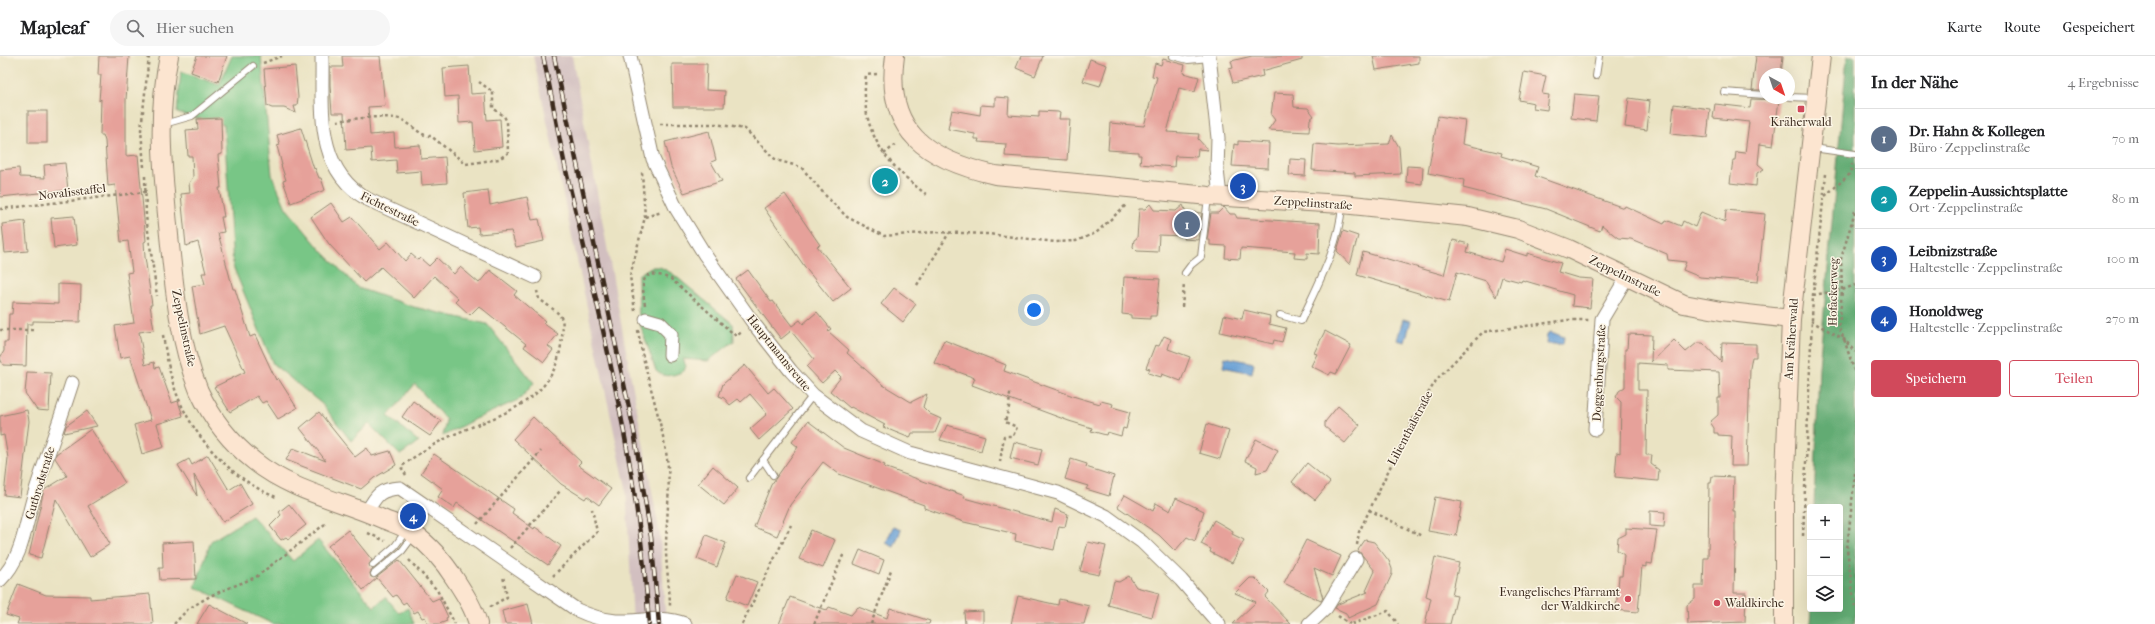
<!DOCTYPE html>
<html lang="de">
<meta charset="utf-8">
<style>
body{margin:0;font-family:"IM FELL French Canon",serif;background:#f6f6f6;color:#202124}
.controls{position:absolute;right:12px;bottom:12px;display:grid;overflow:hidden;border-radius:4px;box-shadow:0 4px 16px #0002}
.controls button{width:36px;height:36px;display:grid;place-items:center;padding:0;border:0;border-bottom:1px solid #e0e0e0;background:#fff;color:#202124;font:20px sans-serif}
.compass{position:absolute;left:1759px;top:12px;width:36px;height:36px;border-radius:50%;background:#fff;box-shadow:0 4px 16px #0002;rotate:140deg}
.you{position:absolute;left:1034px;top:254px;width:14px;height:14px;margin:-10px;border:3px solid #fff;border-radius:50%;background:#1a73e8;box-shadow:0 0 0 6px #1a73e833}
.badge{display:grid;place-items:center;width:26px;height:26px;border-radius:50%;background:#d1495b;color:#fff;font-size:13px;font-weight:700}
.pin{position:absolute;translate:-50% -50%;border:2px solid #fff;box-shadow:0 1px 4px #0006}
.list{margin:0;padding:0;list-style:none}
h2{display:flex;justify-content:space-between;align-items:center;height:52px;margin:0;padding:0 16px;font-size:17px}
h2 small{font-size:13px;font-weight:400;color:#757577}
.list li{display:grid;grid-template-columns:26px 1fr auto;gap:12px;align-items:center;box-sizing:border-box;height:60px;padding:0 16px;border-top:1px solid #e0e0e0}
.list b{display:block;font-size:15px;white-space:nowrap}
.list p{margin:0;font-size:13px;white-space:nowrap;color:#757577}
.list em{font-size:13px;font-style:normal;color:#757577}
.actions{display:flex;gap:8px;padding:12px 16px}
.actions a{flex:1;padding:9px 0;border:1px solid #d1495b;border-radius:4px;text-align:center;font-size:14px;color:#d1495b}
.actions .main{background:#d1495b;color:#fff}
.icon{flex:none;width:22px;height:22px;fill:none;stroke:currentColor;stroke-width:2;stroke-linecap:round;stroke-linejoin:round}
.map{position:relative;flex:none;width:1855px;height:568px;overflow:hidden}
header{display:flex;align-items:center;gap:24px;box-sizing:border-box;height:56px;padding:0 20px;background:#fff;border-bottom:1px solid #e0e0e0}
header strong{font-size:19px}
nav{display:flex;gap:22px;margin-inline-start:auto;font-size:14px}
.search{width:280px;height:36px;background:#f6f6f6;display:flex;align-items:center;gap:10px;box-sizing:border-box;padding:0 14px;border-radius:22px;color:#757577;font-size:15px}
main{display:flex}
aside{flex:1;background:#fff}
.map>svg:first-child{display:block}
.industrial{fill:#d2bfc0}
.green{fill:#78c686;stroke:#5a7852}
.forest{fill:#62ab73;stroke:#4e6a48}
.water{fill:#669fd5;stroke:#50647a}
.building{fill:#e6a19a}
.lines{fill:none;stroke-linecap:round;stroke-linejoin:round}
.lane-casing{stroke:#928670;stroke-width:8}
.street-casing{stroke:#928670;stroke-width:15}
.secondary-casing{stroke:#928670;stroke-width:20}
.path{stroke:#928670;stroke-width:2.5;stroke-dasharray:3 3;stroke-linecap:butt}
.lane{stroke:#fff;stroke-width:6}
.street{stroke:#fff;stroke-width:13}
.secondary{stroke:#fce5d0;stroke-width:18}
.rail-casing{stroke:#3b2a1e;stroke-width:4.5}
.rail{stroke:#fcf5e5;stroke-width:3;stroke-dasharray:9;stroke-linecap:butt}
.poi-dot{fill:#d1495b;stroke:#fcf5e5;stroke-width:1.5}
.labels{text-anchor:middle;stroke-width:3;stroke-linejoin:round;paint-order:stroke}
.poi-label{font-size:12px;fill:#3b2a1e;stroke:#fcf5e5}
.street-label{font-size:12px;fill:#3b2a1e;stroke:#fcf5e5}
</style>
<header>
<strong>Mapleaf</strong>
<div class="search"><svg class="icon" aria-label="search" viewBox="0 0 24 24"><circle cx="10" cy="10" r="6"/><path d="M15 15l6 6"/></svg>Hier suchen</div>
<nav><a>Karte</a><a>Route</a><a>Gespeichert</a></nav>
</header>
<main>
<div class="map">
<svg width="1855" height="568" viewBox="0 0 1855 568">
<rect width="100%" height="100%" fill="#fcf5e5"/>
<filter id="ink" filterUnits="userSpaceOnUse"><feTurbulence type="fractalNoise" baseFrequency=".025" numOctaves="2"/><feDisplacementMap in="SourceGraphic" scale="8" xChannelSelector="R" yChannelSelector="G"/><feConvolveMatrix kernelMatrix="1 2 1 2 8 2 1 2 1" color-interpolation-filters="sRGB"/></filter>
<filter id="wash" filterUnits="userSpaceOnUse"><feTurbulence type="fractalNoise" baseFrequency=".012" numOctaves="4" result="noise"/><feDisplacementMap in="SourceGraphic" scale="16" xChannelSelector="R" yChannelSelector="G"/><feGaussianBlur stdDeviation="0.9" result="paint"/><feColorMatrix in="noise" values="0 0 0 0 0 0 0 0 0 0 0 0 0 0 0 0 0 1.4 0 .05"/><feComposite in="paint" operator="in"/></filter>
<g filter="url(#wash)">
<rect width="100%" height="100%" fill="#eae3c3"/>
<!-- industrial -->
<polygon class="industrial" points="533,0 572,0 660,479 666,568 633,568 626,431"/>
<!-- green -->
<g class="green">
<polygon points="232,0 261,0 272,119 286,152 321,194 358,232 414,251 487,268 534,327 520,343 471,365 443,380 446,364 415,328 388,360 419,386 400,399 369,368 351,385 322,348 273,308 233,210 224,69 177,57 181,15 219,29"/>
<path d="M651,211H660L673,218L733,268L734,285L708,305L683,303L686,310L684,315C674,319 666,323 656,315L639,265L638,219Z"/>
<polygon points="252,460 293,505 318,484 374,551 386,541 399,557 408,552 414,568 273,568 195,531 211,485"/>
</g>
<!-- forest -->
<polygon class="forest" points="1847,0 1855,0 1855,568 1810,568 1811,553 1840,553 1840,451 1814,451 1819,311"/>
<!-- water -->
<g class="water">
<polygon points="1403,263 1411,265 1405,286 1397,284"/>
<polygon points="1551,276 1564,281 1563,288 1546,288 1547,278"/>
<polygon points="1225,301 1254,307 1252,317 1223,311"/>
<polygon points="893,471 901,474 894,491 886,487"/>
</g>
<g id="blocks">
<!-- building -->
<g class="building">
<polygon points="99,0 129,0 126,44 126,100 138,99 146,185 144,186 145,201 152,249 150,249 154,274 139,276 145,309 154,306 155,312 159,311 172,347 178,345 183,360 157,368 164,391 142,398 134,369 151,364 130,300 120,302 115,270 134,267 127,217 132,216 128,185 121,186 115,129 108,130 105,85 103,79 100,79 101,43 99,45 101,19 98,19"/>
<polygon points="197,0 227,0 218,26 191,16"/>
<polygon points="342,0 380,0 385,50 368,51 370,79 394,77 395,91 420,89 421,103 445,101 447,127 422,129 421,115 397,117 396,104 372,106 371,92 346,94 344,57 332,57 330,29 330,11 343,11"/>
<polygon points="1021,0 1043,0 1035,20 1016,12"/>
<polygon points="1252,0 1302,0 1302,4 1262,15 1263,20 1233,27 1229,13 1233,12 1231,5"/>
<polygon points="1373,0 1419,0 1419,7 1376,14"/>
<polygon points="1756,0 1783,0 1781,18 1765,18 1765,34 1752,34"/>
<polygon points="1090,3 1107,9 1100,30 1083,25"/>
<polygon points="1163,3 1185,9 1183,17 1199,21 1195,36 1179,32 1167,76 1199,78 1198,83 1208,94 1198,93 1197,101 1175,100 1174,111 1140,108 1141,99 1138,99 1138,96 1108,94 1110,67 1144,70 1157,21 1152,20 1155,7 1161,9"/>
<polygon points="672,8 707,8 706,34 725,35 724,51 673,51"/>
<polygon points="295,10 298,41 297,50 294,50 296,57 284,52 272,52 267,50 264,13"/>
<polygon points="469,10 471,38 485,37 487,64 500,63 502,91 475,94 473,66 459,67 458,40 445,41 443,12"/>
<polygon points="1524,16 1546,20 1542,38 1549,39 1547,54 1533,52 1534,47 1519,44"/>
<polygon points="1274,37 1293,38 1294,51 1308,52 1314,60 1310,63 1309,76 1268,74 1275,64 1271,59"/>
<polygon points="1574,38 1599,40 1596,65 1571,62"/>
<polygon points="995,41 1009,42 1008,59 1039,61 1039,55 1058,56 1060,57 1059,63 1070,63 1067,104 1005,100 1006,88 978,86 979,83 975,83 975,78 948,73 952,54 980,59 981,49 995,50"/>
<polygon points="1629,42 1650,45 1647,74 1625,71"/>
<polygon points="1751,43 1779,44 1773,90 1760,88 1758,108 1764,113 1757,117 1756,130 1730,127 1733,104 1735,104 1736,96 1745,97 1749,66 1713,62 1715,48 1750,52"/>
<polygon points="1674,48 1710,53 1707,82 1671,78"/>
<rect x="28" y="55" width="19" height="32"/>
<polygon points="1438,60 1465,64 1462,88 1502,97 1501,100 1538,111 1535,120 1624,152 1625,150 1664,168 1666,164 1681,170 1683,165 1695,171 1701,156 1725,166 1726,154 1765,158 1758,226 1700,221 1683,214 1686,206 1668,204 1667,198 1631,183 1618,182 1602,169 1600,175 1546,153 1463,132 1464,124 1428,117"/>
<polygon points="221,62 222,98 218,99 221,132 219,132 224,161 221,161 224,176 218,177 233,233 235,233 250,281 255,279 276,324 278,322 297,352 278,363 266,345 262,347 257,340 230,356 214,331 245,316 224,270 200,278 192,230 205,228 202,217 206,217 198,186 186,190 181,138 190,137 189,127 193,121 192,100 188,100 186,74 198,73 197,63"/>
<polygon points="301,72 314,113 315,112 319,122 321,122 325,134 291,147 283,125 286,124 281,109 282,109 277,90 280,89 277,79"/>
<polygon points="709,75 716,104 711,106 722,125 684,137 671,111 665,86"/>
<polygon points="1392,79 1399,91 1401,118 1355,120 1355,117 1312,114 1314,88 1338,90 1389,88"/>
<polygon points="1238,85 1269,87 1268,112 1232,110 1234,88 1238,89"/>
<polygon points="1290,103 1306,104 1305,120 1289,119"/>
<polygon points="65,107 68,134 0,141 0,114 19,112 20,121 45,122 44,109"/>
<polygon points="1407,110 1423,111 1422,128 1406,126"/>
<polygon points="488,134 490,149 527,141 532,164 539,163 544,185 516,191 511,175 479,178 478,171 468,172 464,137"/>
<polygon points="785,138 820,189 817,190 851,232 833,246 807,214 764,152"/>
<polygon points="331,147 344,166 352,161 380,193 388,186 405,205 411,198 418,204 420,202 429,210 437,202 454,218 460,211 479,227 490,214 517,235 514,239 545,265 543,267 558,278 548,290 553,294 544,306 524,291 526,288 479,250 470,259 455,245 458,242 434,220 414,242 381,211 364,226 329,188 311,161"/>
<polygon points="1150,148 1154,154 1176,155 1183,149 1186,156 1202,157 1198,184 1184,183 1185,180 1159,179 1158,196 1137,195 1133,191 1134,184 1137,182 1139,153 1145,153"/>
<polygon points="1224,151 1230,158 1235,158 1237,162 1320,167 1319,198 1307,197 1307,203 1294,202 1295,196 1241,192 1240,203 1225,202 1226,190 1210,189 1210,184 1207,184 1211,157 1218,157"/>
<polygon points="74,160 77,189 54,192 51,162"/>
<polygon points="25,165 28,195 5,197 2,168"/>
<polygon points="1343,175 1358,180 1350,209 1337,195"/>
<polygon points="1453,184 1469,188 1467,196 1501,206 1505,193 1527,200 1527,197 1561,207 1558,216 1578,222 1593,223 1590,252 1572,250 1573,239 1522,224 1521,226 1502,221 1496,241 1486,225 1457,216 1449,246 1357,219 1363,196 1444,219"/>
<polygon points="748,214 771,246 773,245 792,270 800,264 803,268 817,256 831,273 828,275 849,294 847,297 883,329 911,346 927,338 923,351 930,358 941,363 935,377 912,377 910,382 895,376 883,371 885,369 851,351 850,352 830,335 841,321 835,315 822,327 807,311 814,303 791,275 781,283 736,223"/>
<polygon points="1124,221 1160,223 1156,260 1150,260 1150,263 1131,262 1131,259 1122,258"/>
<polygon points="58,228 81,229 80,266 33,265 33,268 27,268 26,310 3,309 0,302 4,295 4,286 8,286 9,258 12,258 13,246 58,248"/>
<polygon points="894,232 916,248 903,266 881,248"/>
<polygon points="1244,254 1270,260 1269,268 1286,272 1282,286 1274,284 1273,288 1220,276 1224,259 1242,263"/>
<polygon points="1325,275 1351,289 1336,318 1331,316 1329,319 1311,310 1317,298 1314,297"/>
<polygon points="1628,278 1652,279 1651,306 1674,284 1686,296 1697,287 1703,287 1721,306 1722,287 1756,288 1756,301 1752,301 1750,312 1747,410 1731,410 1732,380 1718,379 1718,377 1714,377 1714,372 1710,366 1718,359 1718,342 1720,342 1719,316 1668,314 1668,309 1638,307 1638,334 1647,334 1646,399 1652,399 1651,408 1659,414 1658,425 1615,421 1617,396 1620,397 1621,346 1616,341 1619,335 1625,331 1625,293 1627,293"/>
<polygon points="1164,280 1171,283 1168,293 1190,301 1181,325 1162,318 1161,321 1148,317 1150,313 1146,312 1155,289 1159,290"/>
<polygon points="944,284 1006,309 1004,315 1076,341 1100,348 1101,345 1113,348 1112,351 1130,356 1126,373 1123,372 1121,380 1107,376 1106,379 1091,375 1092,372 1069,365 972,329 975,322 934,307"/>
<polygon points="745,309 768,337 774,332 793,353 759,384 750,373 767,358 750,338 741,346 738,343 730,349 724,342 719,340 723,328"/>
<polygon points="27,316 51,317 49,355 37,354 25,337"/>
<polygon points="413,345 441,365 430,380 402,361"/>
<polygon points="1338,350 1360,369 1345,387 1325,371 1325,366"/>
<polygon points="27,354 29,365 20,441 4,439 8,402 4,379 0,380 0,360"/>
<polygon points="87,355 97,370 64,377 66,370"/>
<polygon points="319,356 355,401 367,392 372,400 390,395 396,409 374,422 361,433 286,404 293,392 326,405 300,372"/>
<polygon points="533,361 581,406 578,409 611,433 599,449 587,440 585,443 561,428 513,383"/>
<polygon points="808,365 844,392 885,409 884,411 965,440 964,442 1052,466 1055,453 1068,458 1065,471 1059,470 1054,494 1015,485 1016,478 964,466 924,452 924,449 839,418 823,406 790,449 777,480 754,471 771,429 798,391 792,386"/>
<polygon points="1207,368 1229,375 1220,403 1199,397"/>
<polygon points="947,369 985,380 981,395 940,384"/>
<polygon points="91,373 125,427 88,450 110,488 90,501 56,443 41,502 29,499 44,434 67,420 55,402 56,398"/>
<polygon points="1256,383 1278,394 1267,414 1256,417 1257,411 1245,405"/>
<polygon points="1014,386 1042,393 1038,409 1010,402"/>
<polygon points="434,398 514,453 512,457 534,473 535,471 561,490 548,509 457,447 454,452 438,441 443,433 421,417"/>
<polygon points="208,399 229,434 240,427 252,448 223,466 194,419 197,440 178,409 189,403 192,409"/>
<polygon points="1071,403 1087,408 1086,411 1114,420 1109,440 1086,433 1088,430 1065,423"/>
<polygon points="1307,407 1330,426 1315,444 1292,426"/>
<polygon points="713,410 738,432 724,449 698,428"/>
<polygon points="1712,420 1734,421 1733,455 1735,455 1735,486 1737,488 1735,491 1734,537 1746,537 1745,566 1688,568 1687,549 1695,543 1695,530 1703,530 1704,502 1708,502 1709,427 1711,427"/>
<polygon points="1125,439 1153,455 1156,447 1170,455 1176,442 1204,455 1195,485 1187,481 1175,495 1159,479 1118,451"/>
<polygon points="1435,441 1462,446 1456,480 1428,475"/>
<polygon points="289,448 306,469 288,483 286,481 281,484 270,470 281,459 279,456"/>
<polygon points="1650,455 1665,456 1664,471 1650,470"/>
<polygon points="1214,464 1233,475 1232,478 1244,484 1232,507 1210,496 1211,493 1201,488"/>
<polygon points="1626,472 1657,474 1652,508 1646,507 1646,511 1642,510 1638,556 1616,554 1619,520 1622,520 1624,499 1617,494 1618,482 1626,478"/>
<polygon points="348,474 372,504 369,509 373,513 370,517 371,521 377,521 399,504 432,545 439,542 448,561 446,562 447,565 439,568 428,568 425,561 422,562 418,555 414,557 406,546 403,548 396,539 393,541 377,522 363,534 328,490"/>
<polygon points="811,474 835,484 823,512 799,503"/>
<polygon points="706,479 726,487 717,511 697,503"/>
<polygon points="1306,484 1341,500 1332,520 1314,512 1323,542 1321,545 1284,527"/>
<polygon points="1365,484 1374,486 1378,491 1389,505 1392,513 1392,518 1378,548 1348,562 1346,557 1335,552 1338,548 1368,536 1366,535 1375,515 1358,494"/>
<polygon points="194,485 196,523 160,524 159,512 163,512 162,487"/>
<polygon points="1088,486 1106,490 1099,519 1080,515"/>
<polygon points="860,494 884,504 879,518 854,508"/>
<polygon points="1435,501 1459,507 1452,539 1457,540 1450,568 1425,568 1431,542 1426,540"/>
<polygon points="737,518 757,526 747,550 727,542"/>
<polygon points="1129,520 1136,531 1159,537 1152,561 1108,549 1114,525 1119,526"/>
<polygon points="1250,522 1255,522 1269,536 1265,541 1291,568 1233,568 1256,546 1235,537"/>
<polygon points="18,528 46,539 90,540 90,543 150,538 153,568 17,568 19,563 6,559"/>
<polygon points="1018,540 1058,549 1059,543 1089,550 1084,568 1011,568"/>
<polygon points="790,541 817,551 827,554 829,551 851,559 858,551 887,562 890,552 930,565 929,568 779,568"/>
<polygon points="209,548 247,568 197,568"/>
<polygon points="528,548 533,568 505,568 502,555"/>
<polygon points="983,555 983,568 965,568 964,556"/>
</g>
</g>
</g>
<g filter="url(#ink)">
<use href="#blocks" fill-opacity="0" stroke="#928670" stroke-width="1"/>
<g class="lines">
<defs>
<g id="lane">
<polyline points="1173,0 1188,4 1210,2"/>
<polyline points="1596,20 1599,0"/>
<polyline points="1724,36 1765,39"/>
<polyline points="1789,41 1815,42"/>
<polyline points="164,68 192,60 253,10"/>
<polyline points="1813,92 1855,98"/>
<polyline points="1185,217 1191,209 1201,201 1208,141"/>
<path d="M1280,259L1301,265C1318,228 1339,190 1342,150"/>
<polyline points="763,404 773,419"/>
<polyline points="749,422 813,339"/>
<polyline points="373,509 395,490 406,475"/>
<polyline points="374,518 402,495 414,479"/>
</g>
<g id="street">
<path d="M322,0C323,52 314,112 367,143L535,221"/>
<polyline points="630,0 653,103 676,152 705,199 754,268 791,315 813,339 861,375 910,397 1058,437 1106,460 1142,486 1181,524 1219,568"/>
<polyline points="1209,0 1218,82 1217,114 1220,140"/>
<polyline points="646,263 660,267 671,278 670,299"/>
<polyline points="1595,373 1602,263 1627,221"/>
<path d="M367,456C376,439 380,433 400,432L577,554C590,560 602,564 616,565C641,566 661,559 685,568"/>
<path d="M0,524C23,502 25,469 34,440C46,402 60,365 72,327"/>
<polyline points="1309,568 1326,552 1356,503"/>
</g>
<g id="secondary">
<path d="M169,0C156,63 163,116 169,179C174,230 179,287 199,335C212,363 230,386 254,405C291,435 342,445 385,464C395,468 406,471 414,478C431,490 444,506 455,523C464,537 474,552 478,568"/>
<path d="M895,0C884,76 928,104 995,119L1209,140L1342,148L1468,161L1518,173L1569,193L1684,248L1721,255L1791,263"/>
<polyline points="1784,568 1784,445 1791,263 1821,0"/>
</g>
</defs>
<!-- lane casing -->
<use href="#lane" class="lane-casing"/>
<!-- street casing -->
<use href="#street" class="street-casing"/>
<!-- secondary casing -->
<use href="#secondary" class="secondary-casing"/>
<!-- path -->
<g class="path">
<polyline points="263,7 282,0"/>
<path d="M877,18L866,19C859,75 885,107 927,139"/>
<path d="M337,65C352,63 389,58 402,64C412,68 419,80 431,80L466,108L499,103L508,97L507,66L504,60L493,52V36L479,26"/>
<polyline points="660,68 716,68 745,73 776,104 801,111 826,140 847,161 884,180 936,176 988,178 1055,186 1076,185 1096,177 1126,149"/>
<polyline points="884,98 895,89"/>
<polyline points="144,111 141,74 149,0"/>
<polyline points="145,120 146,160 157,240"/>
<polyline points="1825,140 1850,118 1852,108"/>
<polyline points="0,153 146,136"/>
<polyline points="1855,155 1841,203 1842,234 1839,272 1844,283 1855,317"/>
<polyline points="645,161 662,156"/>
<polyline points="917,229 949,177"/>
<polyline points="1813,239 1842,234 1855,229"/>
<path d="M645,249C641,224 641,211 671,223L736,280L742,276"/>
<polyline points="1182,251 1184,228"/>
<polyline points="635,255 630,220 645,161 642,116"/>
<polyline points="1811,265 1844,283 1855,296"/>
<polyline points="0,274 34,274"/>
<path d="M638,274C644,315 659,355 666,396C672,428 666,461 666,493C666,512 670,532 670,551"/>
<path d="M163,279C166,298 169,317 176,336C192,380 232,424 276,441"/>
<polyline points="1855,365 1855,366"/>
<polyline points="1000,406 1004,380 1013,380 1017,371 1005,366 1009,351 1010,337"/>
<polyline points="1855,417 1847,493 1855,552"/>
<path d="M406,419L401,411C417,398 435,387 455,378C500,358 553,347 561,289C565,258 564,261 539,243L537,235"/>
<polyline points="1369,454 1422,480"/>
<polyline points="477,468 541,395"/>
<polyline points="368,477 385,485"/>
<polyline points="1803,480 1813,239 1826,118"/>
<polyline points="1357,489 1359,476 1416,357 1437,323 1483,276 1568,264 1589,264"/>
<polyline points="510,492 560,435"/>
<polyline points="409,504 437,534 455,568"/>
<polyline points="553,520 597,476 592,453"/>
<polyline points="490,551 507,541 503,520"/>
<polyline points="1338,560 1350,568"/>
<polyline points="174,568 188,553 212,539 256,521 325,468"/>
<polyline points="742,568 791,469"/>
<polyline points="814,568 844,497"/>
<polyline points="871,568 891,514"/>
<polyline points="1352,568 1388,555 1398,568"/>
</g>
<!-- lane -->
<use href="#lane" class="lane"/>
<!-- street -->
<use href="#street" class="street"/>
<!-- secondary -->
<use href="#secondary" class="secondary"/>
<defs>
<g id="rail">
<path d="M543,0C552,39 558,79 567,119C602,267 639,415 649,568"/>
<polyline points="554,0 634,375 651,481 659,568"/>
</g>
</defs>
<!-- rail casing -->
<use href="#rail" class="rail-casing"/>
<!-- rail -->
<use href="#rail" class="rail"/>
</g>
</g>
<!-- markers -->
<g class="poi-dot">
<rect x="1797" y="49" width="8" height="8" rx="2"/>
<circle cx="1628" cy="543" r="4"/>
<circle cx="1717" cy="547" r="4"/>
</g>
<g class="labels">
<!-- poi labels -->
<g class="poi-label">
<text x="1801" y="70">Kräherwald</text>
<text x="1620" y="540" text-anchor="end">Evangelisches Pfarramt<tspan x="1620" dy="14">der Waldkirche</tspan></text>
<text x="1725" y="551" text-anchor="start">Waldkirche</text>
</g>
<!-- street labels -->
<g class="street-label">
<text transform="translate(72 136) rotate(-7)" y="4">Novalisstaffel</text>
<text transform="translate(1313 147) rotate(4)" y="4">Zeppelinstraße</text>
<text transform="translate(390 153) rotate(26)" y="4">Fichtestraße</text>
<text transform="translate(1625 220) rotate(26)" y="4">Zeppelinstraße</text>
<text transform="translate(1833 236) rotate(-89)" y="4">Hofackerweg</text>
<text transform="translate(184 272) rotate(78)" y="4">Zeppelinstraße</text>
<text transform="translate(1791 283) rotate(-86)" y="4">Am Kräherwald</text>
<text transform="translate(779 297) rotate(51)" y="4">Hauptmannsreute</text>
<text transform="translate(1599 317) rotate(-87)" y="4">Doggenburgstraße</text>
<text transform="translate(1410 372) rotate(-62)" y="4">Lilienthalstraße</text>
<text transform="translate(40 427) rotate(-73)" y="4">Gutbrodstraße</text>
</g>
</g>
</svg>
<div class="controls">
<button>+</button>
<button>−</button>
<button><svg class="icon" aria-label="layers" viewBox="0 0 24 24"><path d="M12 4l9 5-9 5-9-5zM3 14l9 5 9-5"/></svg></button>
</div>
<svg class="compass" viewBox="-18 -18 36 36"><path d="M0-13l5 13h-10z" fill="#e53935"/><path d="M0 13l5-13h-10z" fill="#757577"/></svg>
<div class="you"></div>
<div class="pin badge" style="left:1187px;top:168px;background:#5c6f8a">1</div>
<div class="pin badge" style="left:885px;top:125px;background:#0f9aa8">2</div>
<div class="pin badge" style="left:1243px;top:130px;background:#1a4fb4">3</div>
<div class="pin badge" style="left:413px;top:460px;background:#1a4fb4">4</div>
</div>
<aside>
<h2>In der Nähe<small>4 Ergebnisse</small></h2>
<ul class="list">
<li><span class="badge" style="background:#5c6f8a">1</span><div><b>Dr. Hahn &amp; Kollegen</b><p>Büro · Zeppelinstraße</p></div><em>70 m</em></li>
<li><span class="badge" style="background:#0f9aa8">2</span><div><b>Zeppelin-Aussichtsplatte</b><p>Ort · Zeppelinstraße</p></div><em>80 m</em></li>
<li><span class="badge" style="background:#1a4fb4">3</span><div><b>Leibnizstraße</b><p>Haltestelle · Zeppelinstraße</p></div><em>100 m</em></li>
<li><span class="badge" style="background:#1a4fb4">4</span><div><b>Honoldweg</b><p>Haltestelle · Zeppelinstraße</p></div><em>270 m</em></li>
</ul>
<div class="actions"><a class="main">Speichern</a><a>Teilen</a></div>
</aside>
</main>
